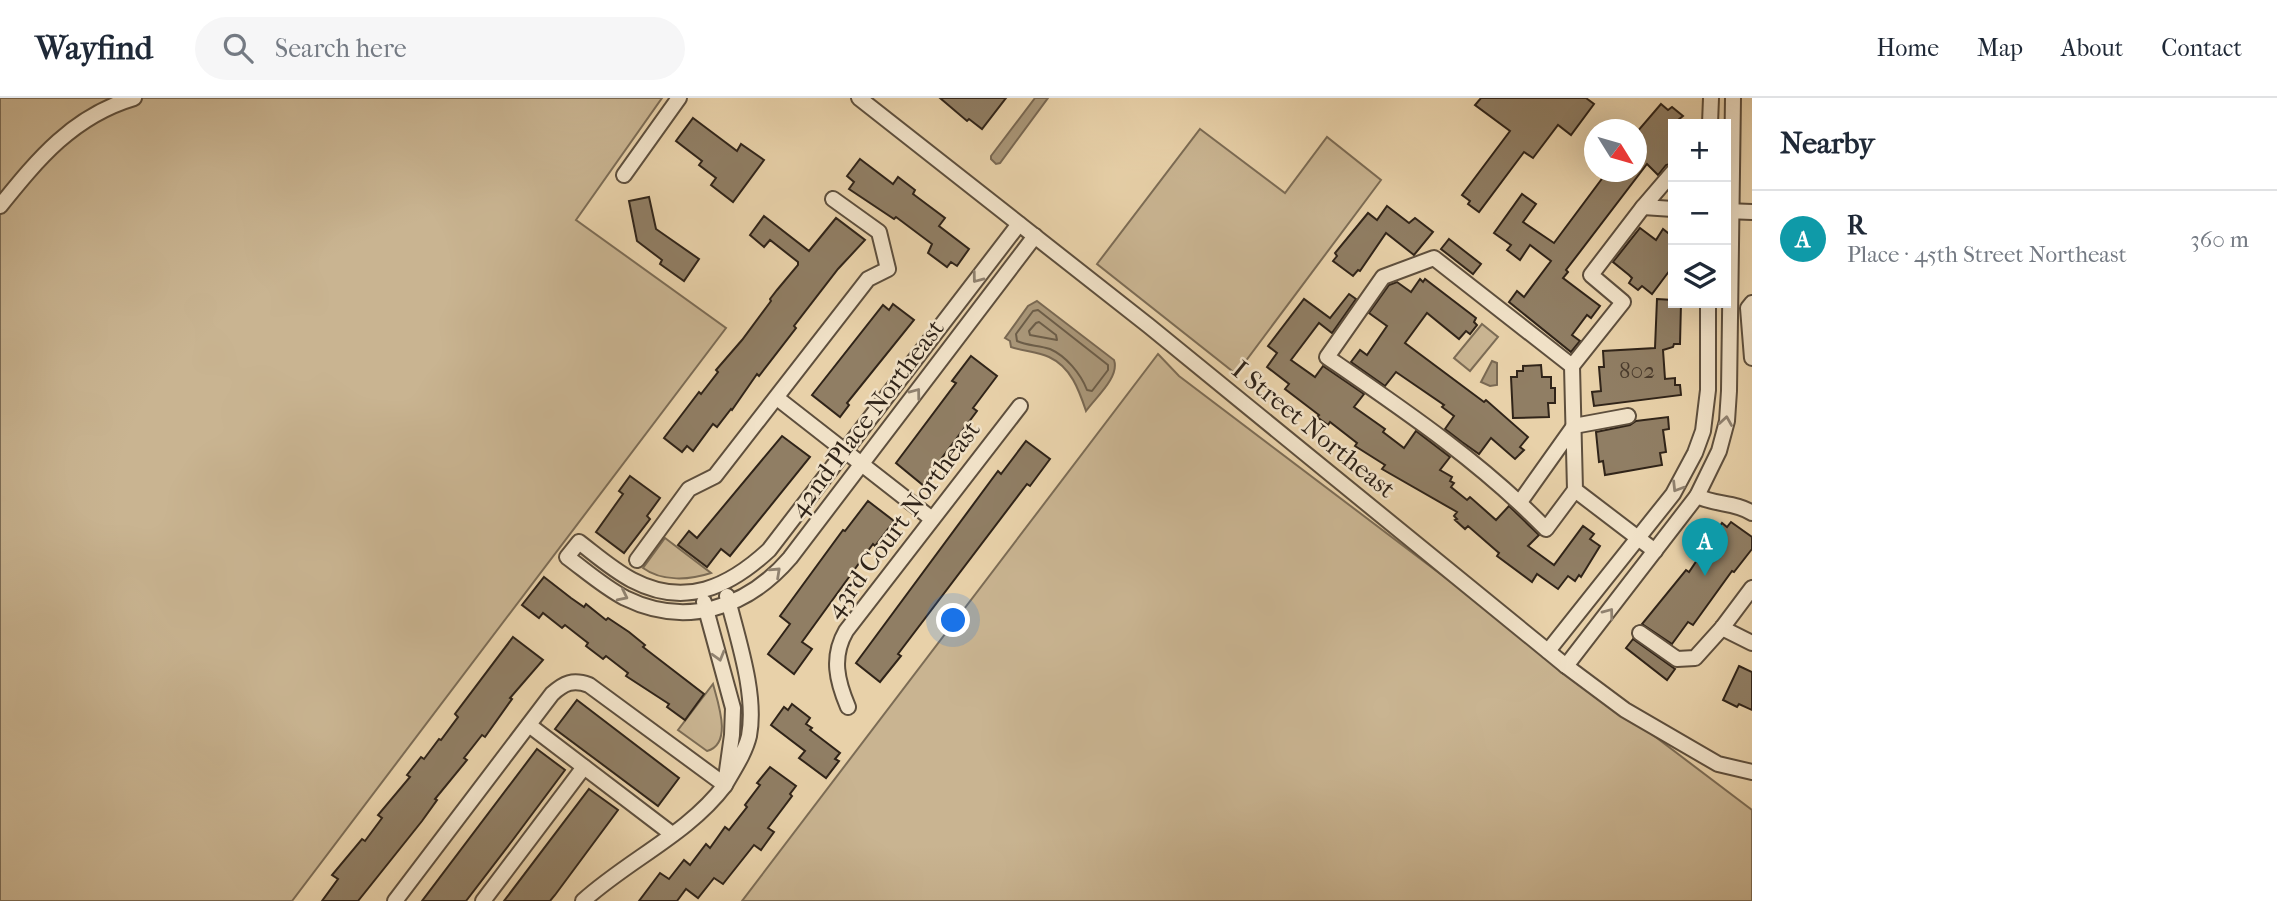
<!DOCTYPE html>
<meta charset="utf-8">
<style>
body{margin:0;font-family:"IM FELL French Canon",serif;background:#f6f6f7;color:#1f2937}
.controls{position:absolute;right:21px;top:21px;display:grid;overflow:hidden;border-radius:0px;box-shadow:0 7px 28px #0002}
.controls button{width:63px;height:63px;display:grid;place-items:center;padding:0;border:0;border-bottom:2px solid #e0e1e3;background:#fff;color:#1f2937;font:35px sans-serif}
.compass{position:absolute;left:1584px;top:21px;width:63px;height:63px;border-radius:50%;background:#fff;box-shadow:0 7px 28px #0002;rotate:127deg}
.you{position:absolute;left:954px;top:523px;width:24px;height:24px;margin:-18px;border:5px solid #fff;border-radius:50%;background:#1a73e8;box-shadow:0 0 0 10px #1a73e833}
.badge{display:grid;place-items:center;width:46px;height:46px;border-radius:50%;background:#ea580c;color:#fff;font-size:23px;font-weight:700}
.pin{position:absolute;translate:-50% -58px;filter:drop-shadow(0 2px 4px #0008)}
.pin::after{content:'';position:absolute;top:37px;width:24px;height:21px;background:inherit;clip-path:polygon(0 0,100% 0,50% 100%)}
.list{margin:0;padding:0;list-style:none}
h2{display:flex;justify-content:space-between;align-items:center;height:91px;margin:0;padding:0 28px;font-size:30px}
h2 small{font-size:23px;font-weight:400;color:#747a83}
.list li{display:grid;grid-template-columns:46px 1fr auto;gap:21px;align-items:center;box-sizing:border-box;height:98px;padding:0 28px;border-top:2px solid #e0e1e3}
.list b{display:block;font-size:26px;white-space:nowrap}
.list p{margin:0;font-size:23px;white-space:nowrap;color:#747a83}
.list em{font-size:23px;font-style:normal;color:#747a83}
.icon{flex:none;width:38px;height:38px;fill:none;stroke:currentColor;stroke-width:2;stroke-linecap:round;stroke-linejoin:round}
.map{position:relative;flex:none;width:1752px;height:803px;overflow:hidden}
header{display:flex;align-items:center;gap:42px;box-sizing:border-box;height:98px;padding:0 35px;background:#fff;border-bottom:2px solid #e0e1e3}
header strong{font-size:33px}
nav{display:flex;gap:38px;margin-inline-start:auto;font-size:24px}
.search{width:490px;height:63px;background:#f6f6f7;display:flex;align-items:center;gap:18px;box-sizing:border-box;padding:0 24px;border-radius:38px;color:#747a83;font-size:26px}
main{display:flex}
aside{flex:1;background:#fff}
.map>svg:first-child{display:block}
.green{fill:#c9b491;stroke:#7c6c55;stroke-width:2}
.water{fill:#a99678;stroke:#796852;stroke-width:2}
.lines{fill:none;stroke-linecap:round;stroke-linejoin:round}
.shore{stroke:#6c5d48;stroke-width:2}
.building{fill:#907e64;stroke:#302419;stroke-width:2}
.minor-casing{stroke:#5e4f3d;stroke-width:18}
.minor{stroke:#f0e1c7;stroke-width:14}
.oneway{stroke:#908270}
.labels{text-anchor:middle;stroke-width:5;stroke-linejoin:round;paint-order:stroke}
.number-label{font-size:23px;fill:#483a2c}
.street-label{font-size:26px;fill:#302419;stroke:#f0e1c7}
</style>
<header>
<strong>Wayfind</strong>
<div class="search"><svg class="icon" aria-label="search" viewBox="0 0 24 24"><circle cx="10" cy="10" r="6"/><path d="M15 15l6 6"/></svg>Search here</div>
<nav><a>Home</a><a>Map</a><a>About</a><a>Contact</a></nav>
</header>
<main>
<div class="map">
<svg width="1752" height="803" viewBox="0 0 1752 803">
<rect width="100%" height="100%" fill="#e8d1a9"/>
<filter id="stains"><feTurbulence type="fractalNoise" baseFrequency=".00286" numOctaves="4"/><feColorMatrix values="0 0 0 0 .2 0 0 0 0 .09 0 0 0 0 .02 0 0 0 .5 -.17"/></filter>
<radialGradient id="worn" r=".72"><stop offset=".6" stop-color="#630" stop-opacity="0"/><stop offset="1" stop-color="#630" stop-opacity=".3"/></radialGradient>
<!-- green -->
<g class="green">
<polygon points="0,0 662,0 576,122 726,230 292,803 0,803"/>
<polygon points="1200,31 1285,95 1327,39 1381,82 1236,276 1097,166"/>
<polygon points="1482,226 1498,239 1470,273 1454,260"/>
<polygon points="1158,256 1179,278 1752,712 1752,803 742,803"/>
<path d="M665,440L711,475C690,482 662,484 643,470Z"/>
<path d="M713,586C718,605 733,646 707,653L678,632Z"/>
</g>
<!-- water -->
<g class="water">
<polygon points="1035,0 1048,0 1000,65 996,66 991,61 991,58"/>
<path d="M1037,203L1114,262C1120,279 1095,300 1086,313C1079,292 1071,269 1049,259C1038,254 1023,253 1011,249L1010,243L1005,240L1028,208Z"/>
<polygon points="1492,263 1497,265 1497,287 1490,288 1481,284"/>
</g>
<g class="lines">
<!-- shore -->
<g class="shore">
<path d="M1038,212L1108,267V272L1092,293L1087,292C1081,276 1066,258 1050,251C1039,247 1027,248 1017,243L1016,236L1033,213Z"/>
<polygon points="1039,224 1056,237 1057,242 1030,237 1029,233 1036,225"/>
</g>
</g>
<!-- building -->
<g class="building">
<polygon points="940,0 1006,0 982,31 969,21 967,23"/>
<polygon points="1481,0 1586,0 1594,6 1571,37 1558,27 1533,60 1524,54 1479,114 1468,106 1470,103 1462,97 1510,33 1475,7"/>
<polygon points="1661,6 1668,12 1672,9 1683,18 1673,26 1673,65 1666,67 1658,77 1647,66 1566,172 1568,174 1563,180 1600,208 1591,220 1587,217 1572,237 1580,243 1571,254 1509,204 1517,193 1524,199 1551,163 1530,147 1520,162 1507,152 1511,147 1494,135 1522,96 1536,106 1523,124 1554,145 1607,74 1636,74 1636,35"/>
<polygon points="693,20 737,53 741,46 764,62 733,104 711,87 716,80 699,67 702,63 676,43"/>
<polygon points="860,61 893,86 898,79 915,92 913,96 945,120 939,128 969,151 957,168 951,164 947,169 928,155 932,146 896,119 894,121 849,91 854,84 847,78"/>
<polygon points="649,99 656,131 699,161 684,183 660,166 662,162 637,143 629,103"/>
<polygon points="1387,108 1409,125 1415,120 1433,134 1414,157 1386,135 1360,173 1358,172 1353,178 1333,163 1337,158 1335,155 1368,115 1377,122"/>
<polygon points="764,118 809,153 836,120 865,142 838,171 794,228 796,230 759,278 757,276 732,312 731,311 717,329 713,326 693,353 687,348 682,354 664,340 699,294 701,296 718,274 716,272 742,242 771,203 770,201 777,192 798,167 798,164 770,142 764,149 750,137"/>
<polygon points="1640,130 1656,142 1663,131 1673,139 1673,168 1652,196 1642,188 1638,192 1629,185 1632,180 1629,177 1613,164"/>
<polygon points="1449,141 1481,166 1473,176 1441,151"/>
<polygon points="1420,181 1423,184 1425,181 1476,220 1474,224 1477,227 1470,236 1466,233 1459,241 1427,215 1405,245 1484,304 1486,302 1528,339 1520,349 1524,352 1515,361 1491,340 1479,356 1462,344 1445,331 1454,318 1442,309 1444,307 1396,274 1385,288 1351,264 1360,252 1367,257 1387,228 1369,215 1389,187 1397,184 1411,194"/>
<polygon points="1349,196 1356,201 1332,235 1319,225 1291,262 1315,279 1323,268 1364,296 1354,309 1385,331 1383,334 1404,350 1416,333 1450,359 1440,372 1452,379 1450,383 1454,385 1451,389 1467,402 1470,399 1496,422 1509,408 1539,437 1528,448 1554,467 1583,428 1594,436 1590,441 1600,448 1581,479 1579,477 1575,483 1568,478 1558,491 1537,476 1532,484 1497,458 1499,455 1468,428 1465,431 1455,422 1457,421 1454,418 1457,414 1382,371 1385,367 1355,348 1357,345 1330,324 1328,327 1317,319 1319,317 1285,291 1289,286 1267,269 1277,255 1268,248 1304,201 1330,220"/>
<polygon points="1657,201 1673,202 1673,205 1681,205 1680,246 1674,246 1673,249 1663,252 1665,281 1675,280 1675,287 1680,287 1681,297 1594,308 1592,294 1601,293 1599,269 1604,269 1603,253 1655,250"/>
<polygon points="893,206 914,222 847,305 849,307 840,319 812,297 883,207 889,212"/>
<polygon points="971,258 997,278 973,310 977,313 933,372 935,374 924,388 896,365 956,285 952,283"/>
<polygon points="1541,267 1542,279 1551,279 1551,290 1555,290 1555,305 1548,305 1549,319 1513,320 1511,279 1517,279 1517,273 1523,273 1523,268"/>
<polygon points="1668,319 1669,331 1663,332 1666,354 1660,355 1662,367 1605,377 1603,363 1599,364 1596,334 1630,327 1636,323"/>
<polygon points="782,338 810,359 730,458 721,451 707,469 678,447 689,433 697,440"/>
<polygon points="1026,343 1050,361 1030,388 1027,386 898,556 901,558 880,584 856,565 998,373 1001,376"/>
<polygon points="630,378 660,400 647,418 650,421 624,455 596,434 623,396 619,393"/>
<polygon points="868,403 894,423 875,448 873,446 802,544 812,551 794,576 768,556 790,526 780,518 843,432 845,433"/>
<polygon points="1731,424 1752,439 1752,451 1734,474 1732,473 1693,527 1688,524 1672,546 1642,526 1686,472 1689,474 1722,425 1727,429"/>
<polygon points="544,479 571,500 584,509 586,506 606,522 608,520 629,534 645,547 643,549 704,596 685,622 667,609 669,606 626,578 628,575 606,558 603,561 586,548 588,545 565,527 562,530 543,515 539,520 522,507"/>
<polygon points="513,539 543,562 510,600 512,601 485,639 482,637 464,660 467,662 435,701 437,702 422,723 358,803 322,803 338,781 332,777 362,741 365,743 382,720 378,717 410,679 407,677 421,659 424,661 439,641 441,642 458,619 455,616"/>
<polygon points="1633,541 1675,571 1667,582 1626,550"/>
<polygon points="1739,568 1752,574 1752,612 1739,606 1737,609 1723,602"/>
<polygon points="577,602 679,680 658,708 555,631"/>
<polygon points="792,606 810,620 806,626 812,630 810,632 840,655 835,661 839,663 826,680 799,660 805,653 771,627 784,609 788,612"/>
<polygon points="537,651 565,672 512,743 466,803 422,803"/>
<polygon points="770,669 796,688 790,696 792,698 768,730 774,734 761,752 754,747 723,786 714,780 698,800 686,791 677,803 639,803 660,775 669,781 684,762 690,767 706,746 710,750 725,729 729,732 747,709 745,707 760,687 757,685"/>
<polygon points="589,691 618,712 555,797 550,803 504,803"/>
</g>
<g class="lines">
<defs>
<g id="minor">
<polyline points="859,0 1149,228 1566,568 1625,612 1718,666 1752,674"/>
<polyline points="1710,26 1711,0"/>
<polyline points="624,77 679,0"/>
<path d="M0,108C38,61 73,18 134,0"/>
<polyline points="1643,109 1673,111"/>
<polyline points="1726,113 1752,114"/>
<path d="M1019,126L769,452C729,489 685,510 632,482C613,472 596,457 579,444L567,459C586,473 604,489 625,500C686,530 747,510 790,460L1035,138"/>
<polyline points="1752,205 1748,210 1752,260"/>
<polyline points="1572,268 1623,204 1591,177 1643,109 1673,74"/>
<polyline points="777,300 932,421"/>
<path d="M1575,392L1546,431C1481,364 1404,312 1327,259L1383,179L1434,160L1572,268L1575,392L1655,453"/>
<path d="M1697,398C1715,407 1736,404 1752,415"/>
<polyline points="1520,404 1574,328 1628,318"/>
<polyline points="637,462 689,391 715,378 868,181 888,171 879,134 833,101"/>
<path d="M704,504L733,610L732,637L725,687C734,671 745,655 749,638C757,596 737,539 727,498"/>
<polyline points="1722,530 1752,545"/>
<polyline points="1640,535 1677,561 1695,560 1722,530 1752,490"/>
<polyline points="1548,553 1673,396 1695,355 1703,333 1708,292 1708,205"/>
<polyline points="1566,568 1697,398 1719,353 1727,323 1729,293 1733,0"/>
<path d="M848,609C837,583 831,559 846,533L1020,308"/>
<polyline points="529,627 672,736"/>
<path d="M395,803L552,596C564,585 573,581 589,587L725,687C688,736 628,762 583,803"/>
<polyline points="483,803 584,669"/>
</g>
</defs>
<!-- minor casing -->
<use href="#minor" class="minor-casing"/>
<!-- minor -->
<use href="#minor" class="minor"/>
</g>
<!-- one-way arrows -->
<defs><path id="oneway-chevron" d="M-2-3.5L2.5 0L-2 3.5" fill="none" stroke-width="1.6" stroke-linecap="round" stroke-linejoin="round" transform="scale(1.75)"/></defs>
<g class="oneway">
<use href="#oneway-chevron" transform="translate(977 180) rotate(127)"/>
<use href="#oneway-chevron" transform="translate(916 295) rotate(-53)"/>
<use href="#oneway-chevron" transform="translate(1726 323) rotate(-81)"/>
<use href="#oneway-chevron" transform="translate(1677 389) rotate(122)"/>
<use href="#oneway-chevron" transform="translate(776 474) rotate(-43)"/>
<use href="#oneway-chevron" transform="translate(623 498) rotate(26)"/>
<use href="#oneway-chevron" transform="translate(1609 515) rotate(-53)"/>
<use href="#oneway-chevron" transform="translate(719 558) rotate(74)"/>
</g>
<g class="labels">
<!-- number labels -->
<g class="number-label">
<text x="1637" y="280">802</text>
</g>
<!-- street labels -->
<g class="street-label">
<text transform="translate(866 320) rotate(-53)" y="9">42nd Place Northeast</text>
<text transform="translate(1314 331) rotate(39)" y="9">I Street Northeast</text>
<text transform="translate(902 421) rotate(-53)" y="9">43rd Court Northeast</text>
</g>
</g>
<rect width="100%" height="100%" filter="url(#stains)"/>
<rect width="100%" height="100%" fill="url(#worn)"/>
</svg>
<div class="controls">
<button>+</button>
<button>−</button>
<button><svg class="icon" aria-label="layers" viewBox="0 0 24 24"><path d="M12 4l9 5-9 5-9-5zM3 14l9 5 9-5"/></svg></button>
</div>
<svg class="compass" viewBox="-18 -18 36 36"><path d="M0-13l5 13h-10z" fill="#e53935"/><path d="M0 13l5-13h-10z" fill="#747a83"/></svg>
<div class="you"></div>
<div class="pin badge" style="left:1705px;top:478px;background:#0f9aa8">A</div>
</div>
<aside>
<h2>Nearby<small></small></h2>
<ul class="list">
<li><span class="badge" style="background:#0f9aa8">A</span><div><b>R</b><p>Place · 45th Street Northeast</p></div><em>360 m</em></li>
</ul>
</aside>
</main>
